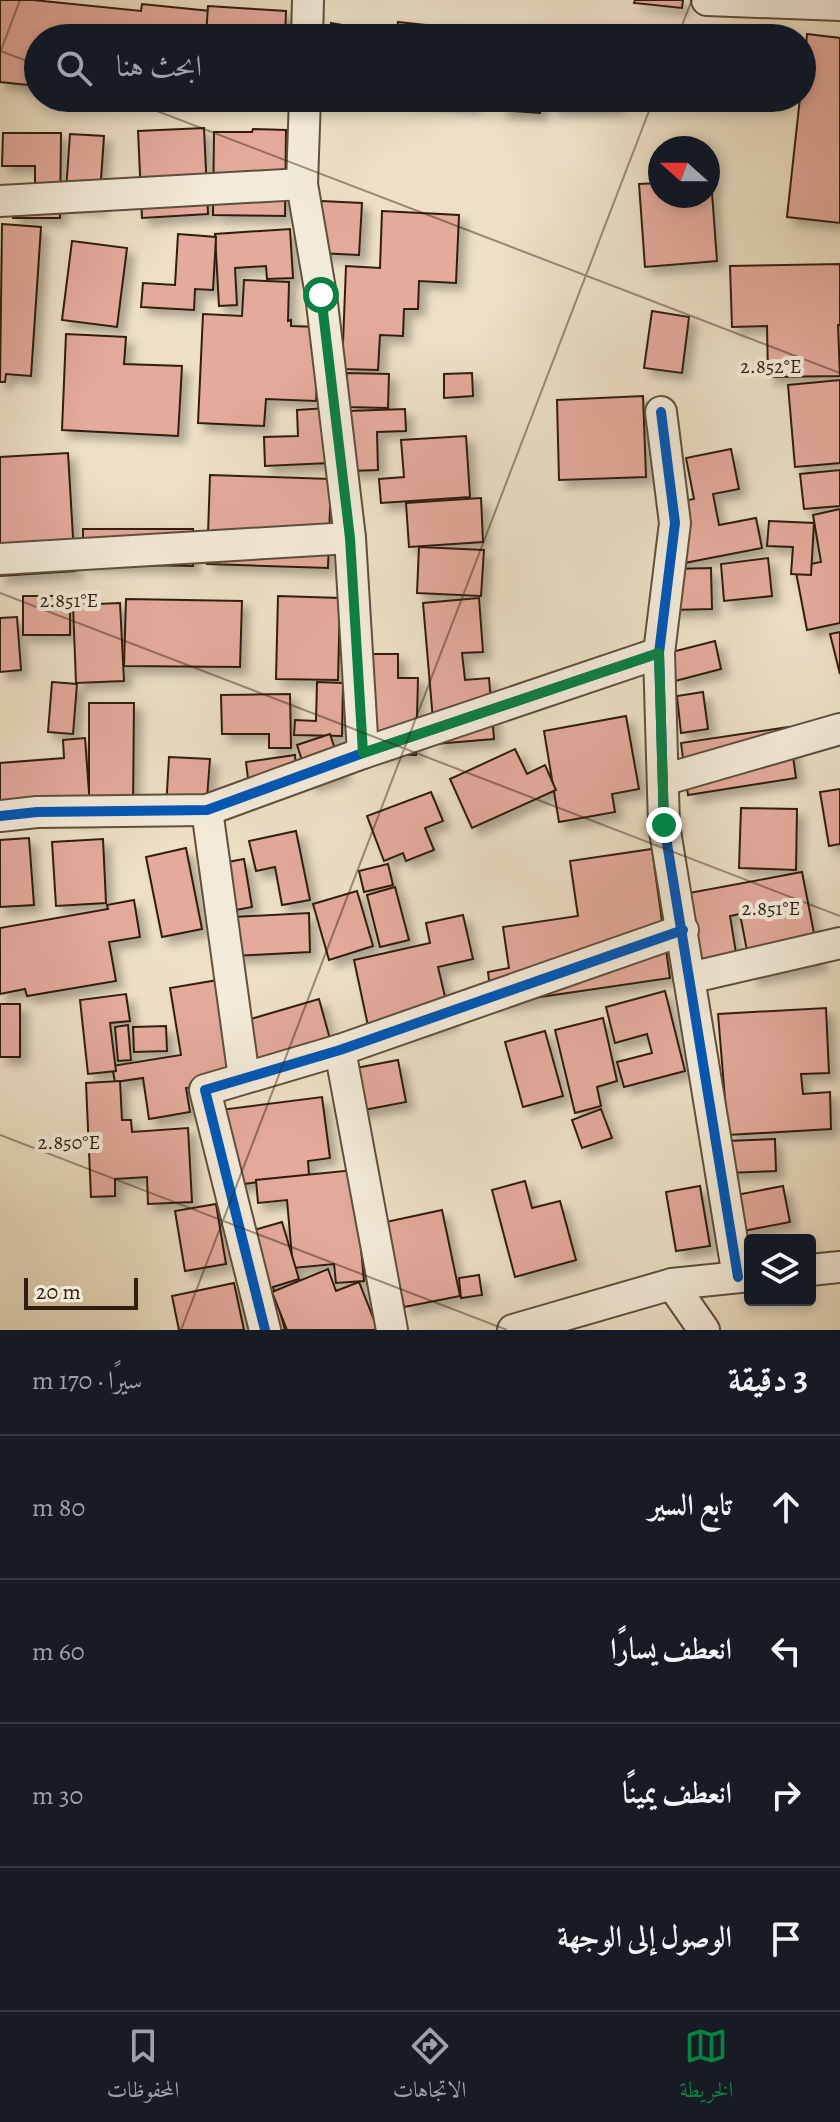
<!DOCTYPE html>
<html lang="ar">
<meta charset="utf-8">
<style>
body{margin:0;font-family:Alegreya,Amiri,serif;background:#242831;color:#f1f3f6;direction:rtl}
.controls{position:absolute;right:24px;bottom:24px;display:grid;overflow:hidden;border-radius:8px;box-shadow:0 4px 12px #0003}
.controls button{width:72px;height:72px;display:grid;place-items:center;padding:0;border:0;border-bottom:2px solid #363941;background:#171b24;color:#f1f3f6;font:40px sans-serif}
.compass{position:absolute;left:648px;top:136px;width:72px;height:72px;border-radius:50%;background:#171b24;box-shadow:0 4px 12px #0003;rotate:291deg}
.scale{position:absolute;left:24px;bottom:20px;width:114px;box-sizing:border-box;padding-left:8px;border:4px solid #301f0e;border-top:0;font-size:22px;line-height:28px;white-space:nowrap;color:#301f0e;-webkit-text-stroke:6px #f3ebd9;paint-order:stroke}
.stop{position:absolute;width:24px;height:24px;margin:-18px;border:6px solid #0b8043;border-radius:50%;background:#fff}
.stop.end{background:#0b8043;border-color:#fff;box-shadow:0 2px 8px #0008}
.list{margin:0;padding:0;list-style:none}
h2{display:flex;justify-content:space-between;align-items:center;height:104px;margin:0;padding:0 32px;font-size:34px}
h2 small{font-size:26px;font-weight:400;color:#9ea1a6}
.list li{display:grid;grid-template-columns:52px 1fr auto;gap:24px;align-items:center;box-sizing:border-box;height:144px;padding:0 32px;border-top:2px solid #363941}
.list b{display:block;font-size:30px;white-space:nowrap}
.list em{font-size:26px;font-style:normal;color:#9ea1a6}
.icon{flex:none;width:44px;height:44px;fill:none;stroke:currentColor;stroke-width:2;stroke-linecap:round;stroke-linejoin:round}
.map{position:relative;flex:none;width:840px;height:1330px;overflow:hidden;direction:ltr}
.search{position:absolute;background:#171b24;box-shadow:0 4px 12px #0003;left:24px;right:24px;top:24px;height:88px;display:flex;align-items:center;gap:20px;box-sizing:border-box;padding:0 28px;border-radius:44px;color:#9ea1a6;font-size:30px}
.sheet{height:680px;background:#171b24}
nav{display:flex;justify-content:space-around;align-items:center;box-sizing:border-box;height:112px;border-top:2px solid #363941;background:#171b24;font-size:22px;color:#9ea1a6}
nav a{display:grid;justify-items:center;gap:4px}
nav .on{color:#0b8043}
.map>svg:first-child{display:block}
.building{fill:#e4aa9c;stroke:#301f0e;stroke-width:2;filter:url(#shadow)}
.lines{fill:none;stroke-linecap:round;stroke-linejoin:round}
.street-casing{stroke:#5f4f3c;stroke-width:34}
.street{stroke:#f3ebd9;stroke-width:30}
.cycleway-casing{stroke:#f3ebd9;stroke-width:15}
.cycleway{stroke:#0057b8;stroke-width:10}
.route{stroke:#0b8043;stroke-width:10}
.ticks{fill:none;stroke:#301f0e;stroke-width:2;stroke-opacity:0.45}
.ticks-label{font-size:20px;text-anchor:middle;fill:#301f0e;stroke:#f3ebd9;stroke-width:8;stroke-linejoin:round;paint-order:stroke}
</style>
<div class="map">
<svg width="840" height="1330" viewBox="0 0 840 1330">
<defs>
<filter id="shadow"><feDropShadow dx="7" dy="7" stdDeviation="4" flood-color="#0004"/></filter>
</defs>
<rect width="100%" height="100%" fill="#ede0c5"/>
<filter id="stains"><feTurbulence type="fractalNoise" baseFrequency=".0025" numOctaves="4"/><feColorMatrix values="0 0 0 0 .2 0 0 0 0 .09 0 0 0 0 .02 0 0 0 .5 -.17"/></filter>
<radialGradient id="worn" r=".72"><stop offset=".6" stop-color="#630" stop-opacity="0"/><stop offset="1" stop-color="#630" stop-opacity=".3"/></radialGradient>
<!-- building -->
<g class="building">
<polygon points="0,0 33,0 141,11 142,4 210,11 207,38 38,38 38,86 0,82"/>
<polygon points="635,0 683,0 682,8 634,3"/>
<polygon points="208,6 286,11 285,38 206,36"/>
<polygon points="398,22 481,31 480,38 396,38"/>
<polygon points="331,23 371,30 370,38 329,38"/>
<polygon points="508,25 546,27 545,38 507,38"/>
<polygon points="616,29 616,38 551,38 551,30"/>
<polygon points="645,30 718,34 718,38 644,38"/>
<polygon points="807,34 840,38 840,223 787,217 800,98 802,98"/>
<polygon points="402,98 473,98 472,106"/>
<polygon points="502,98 541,98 540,113 501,110"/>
<polygon points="552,98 616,98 616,107 552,108"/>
<polygon points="204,128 208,214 142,218 138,131"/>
<polygon points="253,129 286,130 285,216 213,215 214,132 252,132"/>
<polygon points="3,133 61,133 60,218 13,218 13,185 35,185 35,166 2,166"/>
<polygon points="70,134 104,136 99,208 65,205"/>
<polygon points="708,179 711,179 717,261 645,267 639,184 660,183 660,196 708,196"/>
<polygon points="321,201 362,203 359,255 318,253"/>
<polygon points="382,211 459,215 456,283 419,281 418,309 404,309 403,336 380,335 378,370 342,369 346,266 380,268"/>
<polygon points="2,224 41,227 31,376 6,374 5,382 0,382"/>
<polygon points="290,229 293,278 267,279 266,266 235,268 237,305 219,306 215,234"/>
<polygon points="178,234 216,237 213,290 195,289 194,310 141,307 143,283 175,285"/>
<polygon points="72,241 127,248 117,327 62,320"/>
<polygon points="840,264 840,325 838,325 840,376 768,377 767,326 732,327 730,266"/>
<polygon points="244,280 289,282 288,321 291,320 291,326 320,327 316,401 266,399 264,426 198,423 203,314 242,316"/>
<polygon points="652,311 689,317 682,373 644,368"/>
<polygon points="66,334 126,337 124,364 182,366 178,436 62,430"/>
<polygon points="347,373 389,374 388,408 346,407"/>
<polygon points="472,373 473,396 444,398 444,374"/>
<polygon points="840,380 840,463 795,467 788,385"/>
<polygon points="643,396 646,477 559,480 557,400"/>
<polygon points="327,408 329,463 265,466 264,437 298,436 297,410"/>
<polygon points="405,409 406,431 377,432 378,470 350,471 348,411"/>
<polygon points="466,436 470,497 381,503 379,479 404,477 401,440"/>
<polygon points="731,449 739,489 713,494 719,525 756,518 762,548 674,565 662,505 694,499 686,458"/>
<polygon points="68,453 75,571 0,576 0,457"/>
<polygon points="840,470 840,506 804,509 800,474"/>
<polygon points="210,475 331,479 328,568 207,564"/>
<polygon points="481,498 483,542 409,547 406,503"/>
<polygon points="840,509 840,623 807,630 795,567 821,562 813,515"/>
<polygon points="769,521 814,523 811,575 791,574 793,547 767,546"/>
<polygon points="83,529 193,529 193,566 83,564"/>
<polygon points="419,547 484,550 481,596 417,593"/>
<polygon points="768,558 772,596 724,601 721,564"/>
<polygon points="711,568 712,609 671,610 671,569"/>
<rect x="23" y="596" width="47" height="39"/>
<polygon points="278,596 340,598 338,680 276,679"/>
<polygon points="479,598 483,652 462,653 465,680 489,678 494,739 435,744 423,603"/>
<polygon points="126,599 242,601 240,667 124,666"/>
<polygon points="120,603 124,681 76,683 73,605"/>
<polygon points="17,617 21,670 0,672 0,618"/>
<polygon points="840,632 840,674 830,634"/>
<polygon points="715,641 721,669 675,681 668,653"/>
<polygon points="369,654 398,654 398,678 418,678 416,755 367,754"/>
<polygon points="52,682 77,684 73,734 48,732"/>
<polygon points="317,682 343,683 342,736 294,735 295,720 316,721"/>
<polygon points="703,692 708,729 681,733 677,696"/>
<polygon points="290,694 291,748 269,748 269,734 222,734 221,695"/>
<polygon points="89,703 134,703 133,809 89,809"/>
<polygon points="626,716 639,789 612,794 615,812 559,822 544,731"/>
<polygon points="789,727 796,778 688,795 681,743"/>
<polygon points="330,734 343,774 310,785 297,745"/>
<polygon points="85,738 91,820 0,806 0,763 64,758 63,740"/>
<polygon points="515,749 527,774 545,765 556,790 472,828 450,779"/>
<polygon points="295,755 297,781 249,787 246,762"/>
<polygon points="169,757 210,759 206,811 166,809"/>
<polygon points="840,789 840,844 829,846 820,792"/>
<polygon points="431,792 443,821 425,828 434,850 406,861 403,853 384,861 367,816"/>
<polygon points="741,808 797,809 796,870 739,868"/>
<polygon points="296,831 310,900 282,905 275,867 256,871 249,841"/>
<polygon points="29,838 34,905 0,907 0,840"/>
<polygon points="103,839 106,903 56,906 52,842"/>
<polygon points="186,848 202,929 162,937 146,857"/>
<polygon points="652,849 670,978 492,1004 488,972 509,968 503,927 578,916 570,861"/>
<polygon points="244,859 252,907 225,912 217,864"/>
<polygon points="388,864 393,885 364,892 359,871"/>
<polygon points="802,872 820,964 752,977 740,914 730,916 736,953 686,963 673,896"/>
<polygon points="395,887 409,940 380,947 367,895"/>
<polygon points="357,891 373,946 329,960 313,904"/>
<polygon points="134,900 140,937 109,942 116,981 27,996 25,989 0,994 0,928 108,909 107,905"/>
<polygon points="309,913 310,952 234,956 232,917"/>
<polygon points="463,915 473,959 438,967 451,1022 371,1040 354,960 430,943 426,923"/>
<polygon points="218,980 233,1081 186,1088 190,1112 149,1119 143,1078 115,1082 112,1066 181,1055 170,988"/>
<polygon points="665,991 685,1071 624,1087 617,1062 652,1053 647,1034 615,1043 606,1007"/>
<polygon points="126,994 130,1021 110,1023 116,1071 88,1074 80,1000"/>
<polygon points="319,999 333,1050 258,1072 244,1021"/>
<rect x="0" y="1004" width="20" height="53"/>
<polygon points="826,1008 829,1073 801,1074 803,1094 830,1092 831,1129 728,1135 718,1014"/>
<polygon points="603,1018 617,1081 597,1087 601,1106 575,1113 555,1030"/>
<polygon points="128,1025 131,1060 118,1061 115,1027"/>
<polygon points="166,1026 167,1051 134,1052 133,1027"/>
<polygon points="545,1031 563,1096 523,1107 505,1042"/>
<polygon points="398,1060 406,1102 348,1113 340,1071"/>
<polygon points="120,1081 122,1120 131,1120 132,1132 188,1128 192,1202 148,1204 147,1177 115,1179 115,1196 91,1197 86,1083"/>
<polygon points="322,1097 330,1158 308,1161 309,1175 222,1187 212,1111"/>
<polygon points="601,1109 612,1138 582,1148 572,1120"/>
<polygon points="775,1139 776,1171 728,1173 727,1141"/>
<polygon points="354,1170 364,1281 336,1283 334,1264 293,1268 287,1200 258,1203 256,1180"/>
<polygon points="525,1181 532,1208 560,1201 576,1260 515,1277 492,1190"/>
<polygon points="700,1186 710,1246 676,1251 666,1192"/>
<polygon points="783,1186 790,1222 738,1232 731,1196"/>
<polygon points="216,1204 226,1264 185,1271 175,1211"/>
<polygon points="442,1210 460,1296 404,1307 386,1222"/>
<polygon points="282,1222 299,1279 273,1287 285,1330 260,1330 233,1236"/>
<polygon points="328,1269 336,1291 359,1282 378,1330 287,1330 272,1292"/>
<polygon points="479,1275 482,1295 461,1298 459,1278"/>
<polygon points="234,1283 244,1330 179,1330 172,1296"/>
</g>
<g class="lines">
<defs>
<g id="street">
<polyline points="707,0 840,5"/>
<polyline points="307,38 308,0"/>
<polyline points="305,98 302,184 321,295 350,538 363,753"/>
<polyline points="0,201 302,184"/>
<polyline points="661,412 675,523 659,653 664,825 738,1277"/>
<polyline points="0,559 350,538"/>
<polyline points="663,780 840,729"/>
<polyline points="207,810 244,1078"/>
<polyline points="0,816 37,812 207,810 363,753 659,653"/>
<polyline points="689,978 840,943"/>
<polyline points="340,1050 392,1330"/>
<polyline points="810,1270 840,1267"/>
<polyline points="672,1284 704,1330"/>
<polyline points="265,1330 205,1090 340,1050 683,930"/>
<polyline points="513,1330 672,1284 750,1276"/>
</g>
</defs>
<!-- street casing -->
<use href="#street" class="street-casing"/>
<!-- street -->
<use href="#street" class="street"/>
<defs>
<g id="cycleway">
<polyline points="661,412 675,523 659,653 664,825 738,1277"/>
<polyline points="0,816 37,812 207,810 363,753 659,653"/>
<polyline points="265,1330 205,1090 340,1050 683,930"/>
</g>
</defs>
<!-- cycleway casing -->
<use href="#cycleway" class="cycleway-casing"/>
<!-- cycleway -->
<use href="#cycleway" class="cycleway"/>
</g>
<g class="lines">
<!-- route -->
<polyline class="route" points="321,295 350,538 363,753 659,653 664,825"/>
</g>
<!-- ticks -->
<path class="ticks" d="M677,38L692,0M0,51L38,65M0,53L20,0M123,98L840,373M0,593L840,916M0,1135L507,1330M181,1330L654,98"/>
<g class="ticks-label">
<text x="771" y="373">2.852°E</text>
<text x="69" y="607">2.851°E</text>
<text x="771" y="915">2.851°E</text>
<text x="69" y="1149">2.850°E</text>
</g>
<rect width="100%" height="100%" filter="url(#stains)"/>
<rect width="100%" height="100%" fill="url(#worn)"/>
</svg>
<div class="controls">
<button><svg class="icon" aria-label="layers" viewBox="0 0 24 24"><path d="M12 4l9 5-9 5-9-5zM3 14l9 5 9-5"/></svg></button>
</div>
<svg class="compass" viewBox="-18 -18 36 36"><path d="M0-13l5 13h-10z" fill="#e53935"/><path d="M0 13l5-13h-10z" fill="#9ea1a6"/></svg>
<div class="scale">20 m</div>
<div class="stop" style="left:321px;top:295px"></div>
<div class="stop end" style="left:664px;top:825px"></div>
<div class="search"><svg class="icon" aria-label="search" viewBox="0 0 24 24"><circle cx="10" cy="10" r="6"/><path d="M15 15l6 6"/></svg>ابحث هنا</div>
</div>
<section class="sheet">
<h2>3 دقيقة<small>سيرًا · 170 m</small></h2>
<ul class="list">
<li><svg class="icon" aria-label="ahead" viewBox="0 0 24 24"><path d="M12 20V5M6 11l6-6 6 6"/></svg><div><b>تابع السير</b></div><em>80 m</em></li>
<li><svg class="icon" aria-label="left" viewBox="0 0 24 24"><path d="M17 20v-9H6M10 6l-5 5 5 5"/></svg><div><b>انعطف يسارًا</b></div><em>60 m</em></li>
<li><svg class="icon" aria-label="right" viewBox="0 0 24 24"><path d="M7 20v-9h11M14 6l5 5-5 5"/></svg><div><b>انعطف يمينًا</b></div><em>30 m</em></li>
<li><svg class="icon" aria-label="arrive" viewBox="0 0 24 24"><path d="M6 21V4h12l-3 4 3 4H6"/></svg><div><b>الوصول إلى الوجهة</b></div></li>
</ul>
</section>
<nav>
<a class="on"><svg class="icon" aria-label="map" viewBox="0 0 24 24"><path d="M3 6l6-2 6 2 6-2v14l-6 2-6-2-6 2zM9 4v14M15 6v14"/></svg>الخريطة</a>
<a><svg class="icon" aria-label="directions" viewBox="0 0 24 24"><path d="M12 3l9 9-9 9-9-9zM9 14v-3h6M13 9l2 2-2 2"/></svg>الاتجاهات</a>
<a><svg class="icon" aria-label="saved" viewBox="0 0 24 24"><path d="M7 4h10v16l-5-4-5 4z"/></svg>المحفوظات</a>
</nav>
